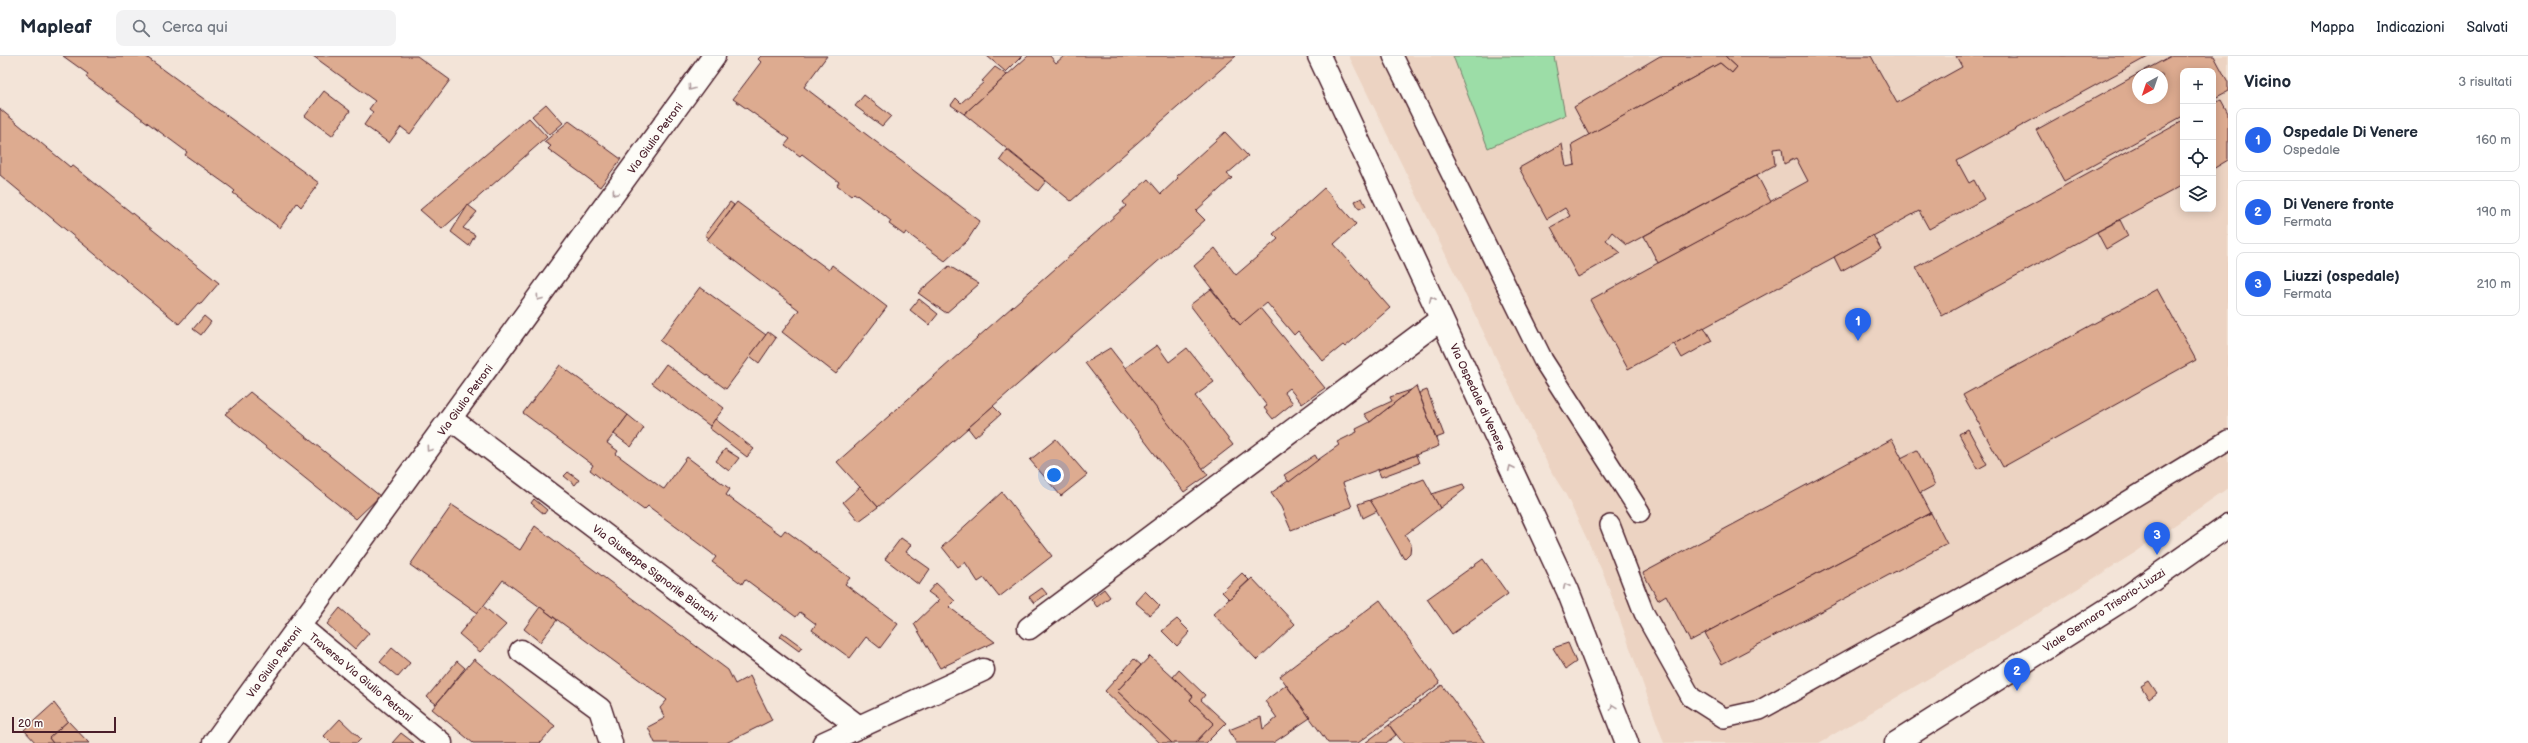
<!DOCTYPE html>
<html lang="it">
<meta charset="utf-8">
<style>
body{margin:0;font-family:"Balsamiq Sans",sans-serif;background:#f2f2f3;color:#1f2937}
.controls{position:absolute;right:12px;top:12px;display:grid;overflow:hidden;border-radius:8px;box-shadow:0 2px 10px #0003}
.controls button{width:36px;height:36px;display:grid;place-items:center;padding:0;border:0;border-bottom:1px solid #e0e1e3;background:#fff;color:#1f2937;font:20px sans-serif}
.compass{position:absolute;left:2132px;top:12px;width:36px;height:36px;border-radius:50%;background:#fff;box-shadow:0 2px 10px #0003;rotate:220deg}
.scale{position:absolute;left:12px;bottom:10px;width:104px;box-sizing:border-box;padding-left:4px;border:2px solid #4a1f2b;border-top:0;font-size:11px;line-height:14px;white-space:nowrap;color:#4a1f2b;-webkit-text-stroke:3px #fdfcf7;paint-order:stroke}
.you{position:absolute;left:1054px;top:419px;width:14px;height:14px;margin:-10px;border:3px solid #fff;border-radius:50%;background:#1a73e8;box-shadow:0 0 0 6px #1a73e833}
.badge{display:grid;place-items:center;width:26px;height:26px;border-radius:50%;background:#2563eb;color:#fff;font-size:13px;font-weight:700}
.pin{position:absolute;translate:-50% -33px;filter:drop-shadow(0 1px 2px #0008)}
.pin::after{content:'';position:absolute;top:21px;width:14px;height:12px;background:inherit;clip-path:polygon(0 0,100% 0,50% 100%)}
.list{margin:0;padding:0;list-style:none}
h2{display:flex;justify-content:space-between;align-items:center;height:52px;margin:0;padding:0 16px;font-size:17px}
h2 small{font-size:13px;font-weight:400;color:#747a83}
.list li{display:grid;grid-template-columns:26px 1fr auto;gap:12px;align-items:center;box-sizing:border-box;height:64px;margin:0 8px 8px;padding:0 8px;border:1px solid #e0e1e3;border-radius:8px}
.list b{display:block;font-size:15px;white-space:nowrap}
.list p{margin:0;font-size:13px;white-space:nowrap;color:#747a83}
.list em{font-size:13px;font-style:normal;color:#747a83}
.icon{flex:none;width:22px;height:22px;fill:none;stroke:currentColor;stroke-width:2;stroke-linecap:round;stroke-linejoin:round}
.map{position:relative;flex:none;width:2228px;height:687px;overflow:hidden}
header{display:flex;align-items:center;gap:24px;box-sizing:border-box;height:56px;padding:0 20px;background:#fff;border-bottom:1px solid #e0e1e3}
header strong{font-size:19px}
nav{display:flex;gap:22px;margin-inline-start:auto;font-size:14px}
.search{width:280px;height:36px;background:#f2f2f3;display:flex;align-items:center;gap:10px;box-sizing:border-box;padding:0 14px;border-radius:8px;color:#747a83;font-size:15px}
main{display:flex}
aside{flex:1;background:#fff}
.map>svg:first-child{display:block}
.built{fill:#ecd3c2;fill-rule:evenodd}
.green{fill:#9cdda7;stroke:#737e69}
.building{fill:#ddab90;stroke:#4a1f2b}
.lines{fill:none;stroke-linecap:round;stroke-linejoin:round}
.lane-casing{stroke:#4a1f2b;stroke-width:22}
.street-casing{stroke:#4a1f2b;stroke-width:25}
.secondary-casing{stroke:#4a1f2b;stroke-width:25}
.lane{stroke:#fdfcf7;stroke-width:19}
.street{stroke:#fdfcf7;stroke-width:22}
.secondary{stroke:#fdfcf7;stroke-width:22}
.oneway{stroke:#ac999b}
.labels{text-anchor:middle;stroke-width:3.5;stroke-linejoin:round;paint-order:stroke}
.street-label{font-size:11px;fill:#4a1f2b;stroke:#fdfcf7}
</style>
<header>
<strong>Mapleaf</strong>
<div class="search"><svg class="icon" aria-label="search" viewBox="0 0 24 24"><circle cx="10" cy="10" r="6"/><path d="M15 15l6 6"/></svg>Cerca qui</div>
<nav><a>Mappa</a><a>Indicazioni</a><a>Salvati</a></nav>
</header>
<main>
<div class="map">
<svg width="2228" height="687" viewBox="0 0 2228 687">
<rect width="100%" height="100%" fill="#f3e4d8"/>
<filter id="ink" filterUnits="userSpaceOnUse"><feTurbulence type="fractalNoise" baseFrequency=".025" numOctaves="2"/><feDisplacementMap in="SourceGraphic" scale="8" xChannelSelector="R" yChannelSelector="G"/><feConvolveMatrix kernelMatrix="1 2 1 2 8 2 1 2 1" color-interpolation-filters="sRGB"/></filter>
<g filter="url(#ink)">
<!-- built -->
<path class="built" d="M1349,0H2228V432L2136,496L2016,571L1819,687H1664L1604,519L1566,439L1552,417ZM2183,15H2213V153H2183ZM2138,18H2162V42H2138Z"/>
<!-- green -->
<polygon class="green" points="1453,0 1554,0 1565,59 1488,92"/>
<!-- building -->
<g class="building">
<polygon points="63,0 145,0 319,127 301,151 297,147 280,172 233,137 235,135 230,131 185,99 187,96 86,21 88,18"/>
<polygon points="313,0 417,0 450,24 410,78 401,71 389,87 364,69 373,56 369,53 375,45"/>
<polygon points="761,0 827,0 804,31 980,165 967,185 945,205 906,176 904,179 889,168 891,165 885,160 854,137 851,140 837,129 839,126 802,98 800,100 785,89 790,83 733,43 761,6 758,3"/>
<polygon points="987,0 1022,0 1006,16"/>
<polygon points="1028,0 1050,0 1056,7 1064,0 1236,0 1071,145 964,58"/>
<polygon points="1660,0 1725,0 1737,11 1732,17 1720,7 1589,79 1574,51"/>
<polygon points="1725,0 1871,0 1897,47 1962,11 1956,0 2149,0 1957,105 1969,127 1974,124 1984,143 1929,173 1919,155 1628,313 1590,244 1808,125 1796,102 1784,108 1782,92 1773,93 1775,109 1627,189 1612,176 1606,184 1621,197 1578,221 1551,171 1570,160 1565,152 1547,163 1519,112 1562,88 1566,111 1575,109 1572,88 1720,7 1732,17 1737,11"/>
<polygon points="2171,0 2214,0 2228,26 2228,35 2213,43 2213,15 2183,15 2183,60 2064,125 2036,74 2138,18 2138,42 2162,42 2162,18 2138,18"/>
<polygon points="995,11 1007,19 964,58 951,49 956,42 961,47 984,26 982,25"/>
<polygon points="324,35 350,55 332,80 305,60"/>
<polygon points="864,39 891,60 882,70 855,50"/>
<polygon points="2221,44 2228,57 2228,104 2213,113 2213,48"/>
<polygon points="546,48 563,67 549,79 532,60"/>
<polygon points="0,53 70,111 72,109 219,227 201,248 198,247 179,268 0,119"/>
<polygon points="529,62 547,81 442,173 420,154"/>
<polygon points="569,65 621,103 600,131 548,93 551,90 544,86"/>
<polygon points="2183,65 2183,129 1942,260 1916,211"/>
<polygon points="1225,76 1248,100 1227,118 1232,122 1196,155 1205,164 878,451 837,406 1126,150 1123,146 1148,123 1161,138 1178,122 1176,120"/>
<polygon points="1007,94 1046,125 1038,135 1000,104"/>
<polygon points="1757,119 1771,146 1658,207 1644,180"/>
<polygon points="1324,132 1356,168 1334,188 1390,252 1345,291 1343,289 1323,305 1298,275 1294,279 1267,247 1240,269 1194,210 1215,192 1236,219 1278,183 1273,178"/>
<polygon points="1362,142 1366,150 1359,153 1355,145"/>
<polygon points="730,146 734,149 722,165 709,182 705,179"/>
<polygon points="737,146 829,214 832,209 887,251 836,318 782,276 799,254 707,184"/>
<polygon points="468,149 477,156 463,172 475,179 469,190 451,176"/>
<polygon points="2120,164 2128,180 2106,193 2097,176"/>
<polygon points="1873,179 1881,193 1841,215 1834,201"/>
<polygon points="949,210 979,228 946,257 918,237"/>
<polygon points="700,231 766,279 726,333 660,285"/>
<polygon points="1211,233 1240,269 1260,252 1325,332 1302,348 1289,332 1284,336 1293,347 1273,363 1264,352 1267,350 1190,249"/>
<polygon points="2157,233 2196,304 2003,411 1963,339"/>
<polygon points="919,243 938,258 929,269 910,254"/>
<polygon points="204,260 211,266 201,279 193,273"/>
<polygon points="1704,271 1712,285 1682,302 1674,288"/>
<polygon points="768,276 776,282 759,307 750,300"/>
<polygon points="1157,289 1169,306 1187,292 1214,326 1195,340 1233,389 1202,413 1125,312"/>
<polygon points="1110,292 1208,419 1184,436 1085,307"/>
<polygon points="666,308 724,352 710,370 652,327"/>
<polygon points="560,309 628,359 607,387 618,395 616,398 662,432 664,433 687,401 730,433 726,439 781,479 785,474 850,522 845,528 898,568 880,592 866,581 850,602 812,574 816,568 800,556 796,561 745,523 742,528 712,506 716,501 710,496 648,450 644,454 599,421 590,414 593,409 523,357"/>
<polygon points="1416,330 1439,390 1343,427 1352,451 1291,474 1281,451 1271,437 1339,389 1337,386 1357,376 1356,373 1370,366"/>
<polygon points="1411,334 1370,366 1364,358 1392,345 1390,341"/>
<polygon points="1427,334 1444,379 1436,382 1419,337"/>
<polygon points="250,336 380,440 356,463 225,358"/>
<polygon points="993,350 1001,358 975,381 968,372"/>
<polygon points="628,359 644,372 631,391 614,378"/>
<polygon points="715,363 754,393 747,401 709,372"/>
<polygon points="1968,373 1987,408 1978,413 1959,378"/>
<polygon points="1056,383 1087,419 1061,440 1030,404"/>
<polygon points="1892,383 1931,457 1690,585 1666,539 1658,544 1643,517"/>
<polygon points="725,393 739,402 729,415 716,405"/>
<polygon points="1917,394 1935,429 1920,437 1901,402"/>
<polygon points="1315,399 1318,404 1289,426 1284,419"/>
<polygon points="1416,399 1419,407 1381,421 1378,414"/>
<polygon points="568,416 579,424 575,429 564,420"/>
<polygon points="1424,423 1440,452 1405,479 1411,488 1410,497 1404,503 1370,444"/>
<polygon points="1463,428 1465,433 1440,452 1432,438"/>
<polygon points="860,431 878,451 859,465 843,446"/>
<polygon points="1002,436 1052,500 999,541 984,522 978,526 965,506 958,511 942,491"/>
<polygon points="534,443 547,454 544,458 531,447"/>
<polygon points="1370,444 1377,455 1363,462 1358,448"/>
<polygon points="452,449 520,494 535,470 728,614 735,628 750,620 772,664 726,687 655,687 648,671 665,662 660,652 667,644 503,524 478,557 410,509"/>
<polygon points="1931,457 1947,488 1722,608 1705,577"/>
<polygon points="901,482 911,489 906,496 930,513 919,529 885,503"/>
<polygon points="1483,503 1508,538 1452,578 1427,543"/>
<polygon points="1242,517 1249,524 1229,543 1222,536"/>
<polygon points="1252,522 1295,568 1257,604 1213,558"/>
<polygon points="936,527 955,545 949,551 995,586 940,612 914,568 939,544 928,536"/>
<polygon points="1042,532 1047,538 1034,547 1029,541"/>
<polygon points="1104,533 1110,541 1097,551 1091,543"/>
<polygon points="1145,535 1160,550 1150,559 1135,546"/>
<polygon points="1380,544 1440,627 1358,687 1328,687 1280,620"/>
<polygon points="483,550 506,569 480,596 459,578"/>
<polygon points="540,551 557,564 540,586 524,573"/>
<polygon points="340,552 369,577 355,593 327,568"/>
<polygon points="1177,563 1190,576 1177,590 1162,575"/>
<polygon points="783,577 802,591 799,595 780,581"/>
<polygon points="1568,587 1576,606 1566,613 1553,592"/>
<polygon points="392,592 410,607 398,621 380,606"/>
<polygon points="1150,600 1193,640 1190,644 1214,667 1195,687 1172,687 1117,635"/>
<polygon points="474,603 555,670 540,687 473,687 432,653"/>
<polygon points="1134,603 1141,609 1117,635 1172,687 1160,687 1105,635"/>
<polygon points="457,605 465,612 436,648 427,641"/>
<polygon points="1179,614 1205,639 1201,644 1226,667 1206,687 1195,687 1214,667 1190,644 1193,640 1173,621"/>
<polygon points="2149,625 2157,637 2149,643 2141,630"/>
<polygon points="1286,629 1310,662 1273,687 1236,687 1229,674 1261,661 1263,673 1277,662 1265,645"/>
<polygon points="1442,629 1479,679 1485,687 1403,687 1389,669"/>
<polygon points="54,647 68,665 49,682 53,687 36,687 24,674"/>
<polygon points="340,663 361,683 357,687 331,687 324,680"/>
<polygon points="68,665 89,687 53,687 49,682"/>
<polygon points="1389,669 1396,679 1386,687 1365,687"/>
<polygon points="401,677 414,687 392,687"/>
</g>
<g class="lines">
<defs>
<g id="lane">
<polyline points="1393,0 1543,304 1640,456"/>
<polyline points="1610,469 1644,557 1691,641 1724,662 1760,654 2059,487 2228,384"/>
</g>
<g id="street">
<polyline points="451,363 859,671"/>
<polyline points="300,571 441,687"/>
<polyline points="1029,572 1441,263"/>
<polyline points="521,595 600,653 611,687"/>
<polyline points="214,687 714,0"/>
<polyline points="824,687 983,614"/>
</g>
<g id="secondary">
<polyline points="1319,0 1568,535 1627,687"/>
<polyline points="1896,687 2127,541 2228,470"/>
</g>
</defs>
<!-- lane casing -->
<use href="#lane" class="lane-casing"/>
<!-- street casing -->
<use href="#street" class="street-casing"/>
<!-- secondary casing -->
<use href="#secondary" class="secondary-casing"/>
<!-- lane -->
<use href="#lane" class="lane"/>
<!-- street -->
<use href="#street" class="street"/>
<!-- secondary -->
<use href="#secondary" class="secondary"/>
</g>
<!-- one-way arrows -->
<defs><path id="oneway-chevron" d="M-2-3.5L2.5 0L-2 3.5" fill="none" stroke-width="1.6" stroke-linecap="round" stroke-linejoin="round"/></defs>
<g class="oneway">
<use href="#oneway-chevron" transform="translate(691 32) rotate(126)"/>
<use href="#oneway-chevron" transform="translate(615 137) rotate(126)"/>
<use href="#oneway-chevron" transform="translate(539 242) rotate(126)"/>
<use href="#oneway-chevron" transform="translate(1432 243) rotate(-115)"/>
<use href="#oneway-chevron" transform="translate(429 393) rotate(126)"/>
<use href="#oneway-chevron" transform="translate(1511 412) rotate(-115)"/>
<use href="#oneway-chevron" transform="translate(1566 530) rotate(-115)"/>
<use href="#oneway-chevron" transform="translate(1613 651) rotate(-111)"/>
</g>
</g>
<g class="labels">
<!-- street labels -->
<g class="street-label">
<text transform="translate(655 82) rotate(-54)" y="4">Via Giulio Petroni</text>
<text transform="translate(1478 341) rotate(65)" y="4">Via Ospedale di Venere</text>
<text transform="translate(465 344) rotate(-54)" y="4">Via Giulio Petroni</text>
<text transform="translate(655 517) rotate(37)" y="4">Via Giuseppe Signorile Bianchi</text>
<text transform="translate(2104 554) rotate(-33)" y="4">Viale Gennaro Trisorio-Liuzzi</text>
<text transform="translate(274 606) rotate(-54)" y="4">Via Giulio Petroni</text>
<text transform="translate(361 621) rotate(40)" y="4">Traversa Via Giulio Petroni</text>
</g>
</g>
</svg>
<div class="controls">
<button>+</button>
<button>−</button>
<button><svg class="icon" aria-label="locate" viewBox="0 0 24 24"><circle cx="12" cy="12" r="6"/><path d="M12 2v4M12 18v4M2 12h4M18 12h4"/></svg></button>
<button><svg class="icon" aria-label="layers" viewBox="0 0 24 24"><path d="M12 4l9 5-9 5-9-5zM3 14l9 5 9-5"/></svg></button>
</div>
<svg class="compass" viewBox="-18 -18 36 36"><path d="M0-13l5 13h-10z" fill="#e53935"/><path d="M0 13l5-13h-10z" fill="#747a83"/></svg>
<div class="scale">20 m</div>
<div class="you"></div>
<div class="pin badge" style="left:1858px;top:285px">1</div>
<div class="pin badge" style="left:2017px;top:635px">2</div>
<div class="pin badge" style="left:2157px;top:499px">3</div>
</div>
<aside>
<h2>Vicino<small>3 risultati</small></h2>
<ul class="list">
<li><span class="badge">1</span><div><b>Ospedale Di Venere</b><p>Ospedale</p></div><em>160 m</em></li>
<li><span class="badge">2</span><div><b>Di Venere fronte</b><p>Fermata</p></div><em>190 m</em></li>
<li><span class="badge">3</span><div><b>Liuzzi (ospedale)</b><p>Fermata</p></div><em>210 m</em></li>
</ul>
</aside>
</main>
